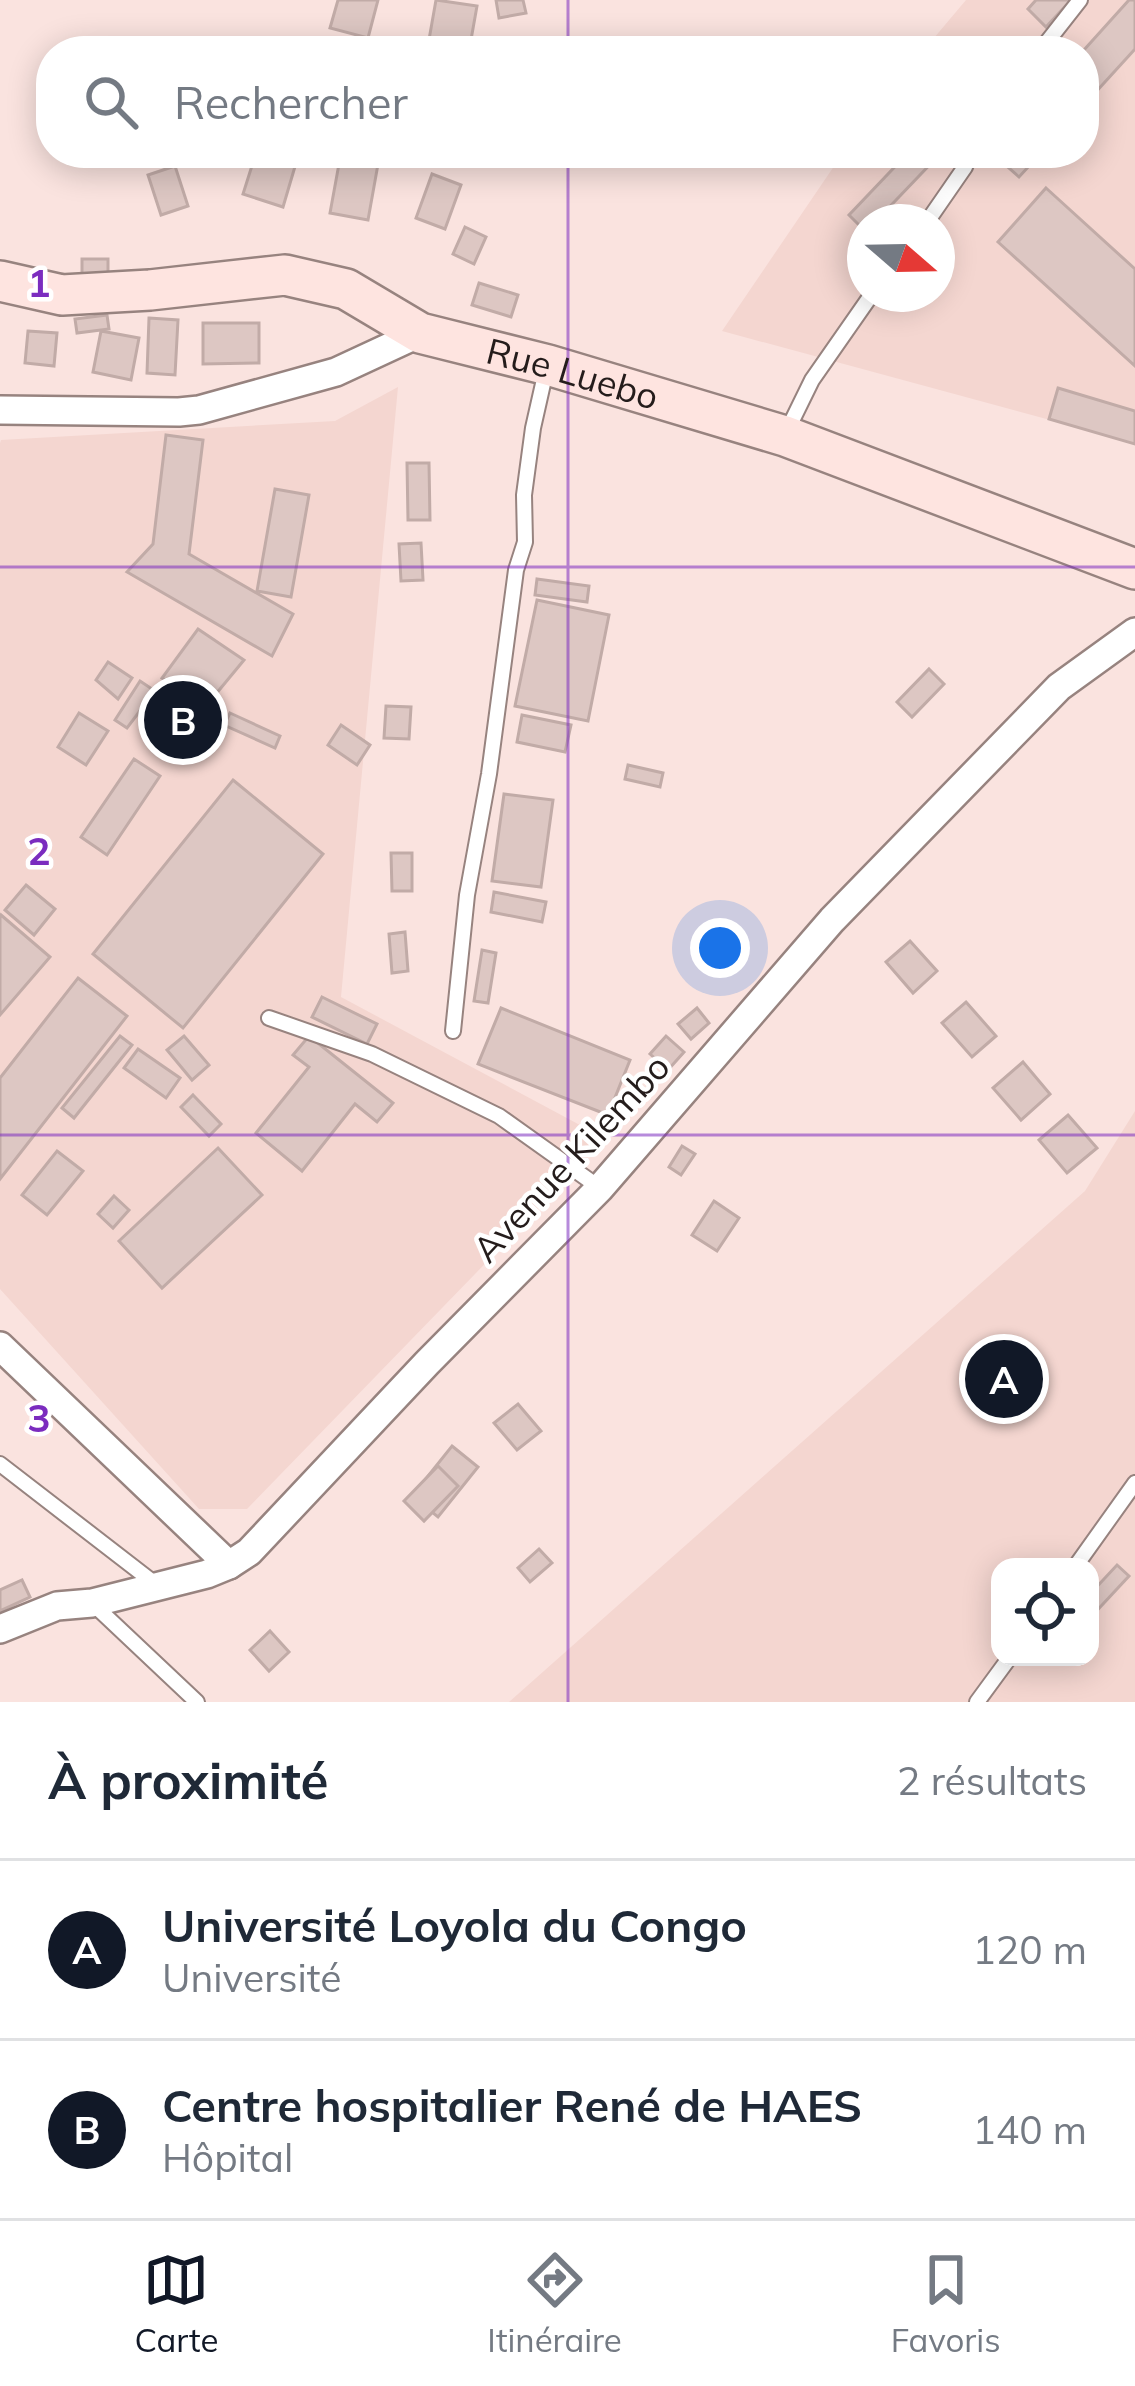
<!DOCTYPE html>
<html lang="fr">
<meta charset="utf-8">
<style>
body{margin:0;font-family:Mulish,sans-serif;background:#f2f2f3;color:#1f2937}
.controls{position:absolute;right:36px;bottom:36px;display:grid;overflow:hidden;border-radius:24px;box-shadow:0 6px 30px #0003}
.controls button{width:108px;height:108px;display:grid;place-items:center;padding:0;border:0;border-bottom:3px solid #e0e1e3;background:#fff;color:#1f2937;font:60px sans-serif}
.compass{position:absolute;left:847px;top:204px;width:108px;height:108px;border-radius:50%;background:#fff;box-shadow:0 6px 30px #0003;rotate:110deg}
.you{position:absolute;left:720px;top:948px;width:42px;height:42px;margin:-30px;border:9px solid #fff;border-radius:50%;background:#1a73e8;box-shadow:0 0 0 18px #1a73e833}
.badge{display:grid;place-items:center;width:78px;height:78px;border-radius:50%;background:#111827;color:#fff;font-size:39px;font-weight:700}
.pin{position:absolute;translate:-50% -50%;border:6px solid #fff;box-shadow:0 3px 12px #0006}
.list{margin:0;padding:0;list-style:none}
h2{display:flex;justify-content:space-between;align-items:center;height:156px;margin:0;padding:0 48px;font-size:51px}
h2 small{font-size:39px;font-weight:400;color:#747a83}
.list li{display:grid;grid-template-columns:78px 1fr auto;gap:36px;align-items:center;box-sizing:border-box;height:180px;padding:0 48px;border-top:3px solid #e0e1e3}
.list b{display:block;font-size:45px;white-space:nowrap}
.list p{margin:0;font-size:39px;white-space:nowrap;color:#747a83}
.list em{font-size:39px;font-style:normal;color:#747a83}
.icon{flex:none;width:66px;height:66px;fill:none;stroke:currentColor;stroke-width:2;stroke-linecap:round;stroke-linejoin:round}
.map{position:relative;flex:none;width:1135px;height:1702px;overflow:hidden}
.search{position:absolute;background:#fff;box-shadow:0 6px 30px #0003;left:36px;right:36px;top:36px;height:132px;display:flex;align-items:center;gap:30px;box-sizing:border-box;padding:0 42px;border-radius:48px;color:#747a83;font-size:45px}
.sheet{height:516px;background:#fff}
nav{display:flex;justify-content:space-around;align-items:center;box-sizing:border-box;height:168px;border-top:3px solid #e0e1e3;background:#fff;font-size:33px;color:#747a83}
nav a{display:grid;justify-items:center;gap:6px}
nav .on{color:#111827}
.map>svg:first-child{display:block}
.built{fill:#f4d6d0;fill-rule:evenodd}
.building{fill:#ddc7c3;stroke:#c1aba7;stroke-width:3}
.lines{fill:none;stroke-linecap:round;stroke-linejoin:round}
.lane-casing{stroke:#97837f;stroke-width:18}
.street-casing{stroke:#97837f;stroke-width:32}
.secondary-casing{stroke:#97837f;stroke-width:44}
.lane{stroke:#fff;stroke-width:14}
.street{stroke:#fff;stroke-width:27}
.secondary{stroke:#fee4e0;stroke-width:39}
.grid{fill:none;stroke:#7b2cbf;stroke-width:3;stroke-opacity:0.55}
.labels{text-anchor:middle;stroke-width:9;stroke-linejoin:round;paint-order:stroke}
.street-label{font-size:36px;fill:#241c1b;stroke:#fff}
.grid-label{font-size:39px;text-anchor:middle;font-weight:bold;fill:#7b2cbf;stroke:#fff;stroke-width:9;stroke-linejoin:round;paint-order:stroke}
</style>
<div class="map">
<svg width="1135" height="1702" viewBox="0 0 1135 1702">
<rect width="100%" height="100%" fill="#fae3df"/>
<!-- built -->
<g class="built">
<path d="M966,0H1135V443L722,331L843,153H1084V51H923ZM865,222H937V294H865Z"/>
<polygon points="398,387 341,997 606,1139 247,1509 199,1509 0,1289 0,443 1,440 335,421"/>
<path d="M1135,1111V1702H509L1085,1191ZM1000,1567H1090V1657H1000Z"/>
</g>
<!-- building -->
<g class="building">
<polygon points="338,0 378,0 368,38 330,28"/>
<polygon points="436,0 477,6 469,51 427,51"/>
<polygon points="496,0 523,0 526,13 499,18"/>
<polygon points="1036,0 1071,0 1046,27 1028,9"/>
<polygon points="1129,0 1135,0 1135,49 1084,105 1083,51"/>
<polygon points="256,153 299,153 283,207 243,194"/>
<polygon points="341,153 380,153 368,220 330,213"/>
<polygon points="908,153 941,153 875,222 865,222 865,231 849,215"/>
<polygon points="992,153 1041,153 1019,177"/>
<polygon points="175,166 188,206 161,215 148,175"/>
<polygon points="432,174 461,185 445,229 416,218"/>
<polygon points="1046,188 1135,269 1135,366 998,242"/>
<polygon points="465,227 486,237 474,264 453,254"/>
<rect x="82" y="259" width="26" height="15"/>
<polygon points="479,283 518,295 511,317 472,305"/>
<polygon points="107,315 109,329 77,333 75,319"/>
<polygon points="149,318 178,320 175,375 147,373"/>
<polygon points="203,323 259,323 259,363 203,364"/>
<polygon points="28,331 57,333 54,366 25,363"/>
<polygon points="101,331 139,338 131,380 93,372"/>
<polygon points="1058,388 1135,411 1135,444 1049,419"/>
<polygon points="166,435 203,440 189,554 293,614 272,656 127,572 153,544"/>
<polygon points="407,463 429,463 430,520 408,520"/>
<polygon points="275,489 309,495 291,597 257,591"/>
<polygon points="421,543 423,580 401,581 399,544"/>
<polygon points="537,579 589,586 587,602 535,595"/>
<polygon points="537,600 609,615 588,721 515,706"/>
<polygon points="198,629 244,660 206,706 162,678"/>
<polygon points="108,662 132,678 118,699 96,680"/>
<polygon points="929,669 944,684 912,717 897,702"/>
<polygon points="140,681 155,691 127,728 115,720"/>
<polygon points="386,706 411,707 409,739 384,738"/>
<polygon points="79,713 108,731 86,765 58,747"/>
<polygon points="230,713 280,736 275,748 224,725"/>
<polygon points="522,715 571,725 565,752 517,742"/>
<polygon points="341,725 370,745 357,765 328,745"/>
<polygon points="134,759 160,776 107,855 81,837"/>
<polygon points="628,765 663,773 660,787 625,779"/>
<polygon points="233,780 323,854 183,1028 93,954"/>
<polygon points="504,794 553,800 541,887 492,881"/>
<polygon points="391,853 412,853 412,891 392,891"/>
<polygon points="26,885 55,909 34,935 5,910"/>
<polygon points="494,892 546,902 542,922 491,912"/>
<polygon points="1,915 50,957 0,1015 0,917"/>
<polygon points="405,932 408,971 392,973 389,934"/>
<polygon points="910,941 937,971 913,993 886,962"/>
<polygon points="482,950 496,953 488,1003 474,1001"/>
<polygon points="78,978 127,1016 0,1179 0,1078"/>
<polygon points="322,997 377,1024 367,1044 312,1017"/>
<polygon points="966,1002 996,1036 972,1057 942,1023"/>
<polygon points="501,1008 630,1060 608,1115 478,1064"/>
<polygon points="697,1008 709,1023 691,1039 678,1024"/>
<polygon points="120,1036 132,1045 74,1118 62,1108"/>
<polygon points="184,1036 209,1065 192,1080 167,1050"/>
<polygon points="309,1036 393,1103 377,1122 355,1104 302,1171 256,1133 309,1067 293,1055"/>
<polygon points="666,1036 684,1052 668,1070 650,1054"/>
<polygon points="138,1049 180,1078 166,1098 124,1068"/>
<polygon points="1023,1062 1050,1094 1021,1120 993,1088"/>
<polygon points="193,1095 221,1124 209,1136 181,1107"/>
<polygon points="1068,1115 1097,1148 1067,1173 1039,1140"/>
<polygon points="682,1146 695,1154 681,1175 669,1167"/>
<polygon points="218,1148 262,1195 162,1288 119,1241"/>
<polygon points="57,1151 83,1171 47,1215 22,1195"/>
<polygon points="114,1196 129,1210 113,1228 98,1214"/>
<polygon points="714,1201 739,1218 717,1251 692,1235"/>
<polygon points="518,1404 541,1431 517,1450 494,1423"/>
<polygon points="452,1446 478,1467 438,1517 412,1496"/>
<polygon points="438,1466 458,1486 424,1521 404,1501"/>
<polygon points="539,1549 552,1563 530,1582 518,1568"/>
<polygon points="1117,1565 1129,1576 1090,1618 1090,1594"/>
<polygon points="22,1580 30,1597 0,1611 0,1590"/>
<polygon points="270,1631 289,1652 269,1671 250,1650"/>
</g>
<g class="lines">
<defs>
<g id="lane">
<polyline points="1040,51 1080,0"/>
<polyline points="927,222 965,167 970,153"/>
<polyline points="787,431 812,380 872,294"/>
<polyline points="269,1018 372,1054 499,1116 600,1188"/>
<polyline points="453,1031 467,895 489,774 516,570 525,542 524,495 533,428 547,366"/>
<polyline points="0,1464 158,1586"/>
<polyline points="1075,1567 1135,1483"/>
<polyline points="92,1603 197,1702"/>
<polyline points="977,1702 1010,1657"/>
</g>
<g id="street">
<polyline points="0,410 179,412 199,410 336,372 420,333"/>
<polyline points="0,1346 229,1565"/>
<polyline points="0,1629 57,1606 92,1603 207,1574 229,1565 249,1552 427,1363 600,1188 832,920 1059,687 1135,632"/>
</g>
<g id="secondary">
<path id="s1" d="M0,281L62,295L150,290L285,275L346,289L420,333L548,365L785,436L1135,569"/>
</g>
</defs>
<!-- lane casing -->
<use href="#lane" class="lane-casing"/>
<!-- street casing -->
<use href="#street" class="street-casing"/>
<!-- secondary casing -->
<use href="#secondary" class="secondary-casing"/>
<!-- lane -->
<use href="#lane" class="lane"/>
<!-- street -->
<use href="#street" class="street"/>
<!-- secondary -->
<use href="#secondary" class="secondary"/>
</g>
<!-- grid -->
<path class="grid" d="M568,0V51M568,153V1702M0,567H1135M0,1135H1135"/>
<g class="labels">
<!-- street labels -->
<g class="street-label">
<text dy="13" stroke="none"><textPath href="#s1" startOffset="594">Rue Luebo</textPath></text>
<text transform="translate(571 1158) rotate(-47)" y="13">Avenue Kilembo</text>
</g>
</g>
<g class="grid-label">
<text x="39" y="297">1</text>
<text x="39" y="865">2</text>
<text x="39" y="1432">3</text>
</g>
</svg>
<div class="controls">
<button><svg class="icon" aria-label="locate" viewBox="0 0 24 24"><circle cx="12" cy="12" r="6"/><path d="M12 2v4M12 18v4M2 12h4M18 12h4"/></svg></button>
</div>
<svg class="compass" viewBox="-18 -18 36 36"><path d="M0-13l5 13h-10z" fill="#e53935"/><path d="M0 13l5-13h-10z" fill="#747a83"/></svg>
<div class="you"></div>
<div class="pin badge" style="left:1004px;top:1379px">A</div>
<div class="pin badge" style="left:183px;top:720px">B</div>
<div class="search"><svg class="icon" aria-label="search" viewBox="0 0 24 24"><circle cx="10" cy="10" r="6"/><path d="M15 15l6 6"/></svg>Rechercher</div>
</div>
<section class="sheet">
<h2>À proximité<small>2 résultats</small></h2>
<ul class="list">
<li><span class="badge">A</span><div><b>Université Loyola du Congo</b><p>Université</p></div><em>120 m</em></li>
<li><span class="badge">B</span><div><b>Centre hospitalier René de HAES</b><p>Hôpital</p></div><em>140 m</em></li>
</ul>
</section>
<nav>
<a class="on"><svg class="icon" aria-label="map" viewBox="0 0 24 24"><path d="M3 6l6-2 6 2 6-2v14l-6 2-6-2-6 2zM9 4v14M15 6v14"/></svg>Carte</a>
<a><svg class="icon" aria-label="directions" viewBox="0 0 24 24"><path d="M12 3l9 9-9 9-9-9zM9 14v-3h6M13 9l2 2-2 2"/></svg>Itinéraire</a>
<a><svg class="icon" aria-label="saved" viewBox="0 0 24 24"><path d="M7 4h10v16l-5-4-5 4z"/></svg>Favoris</a>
</nav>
